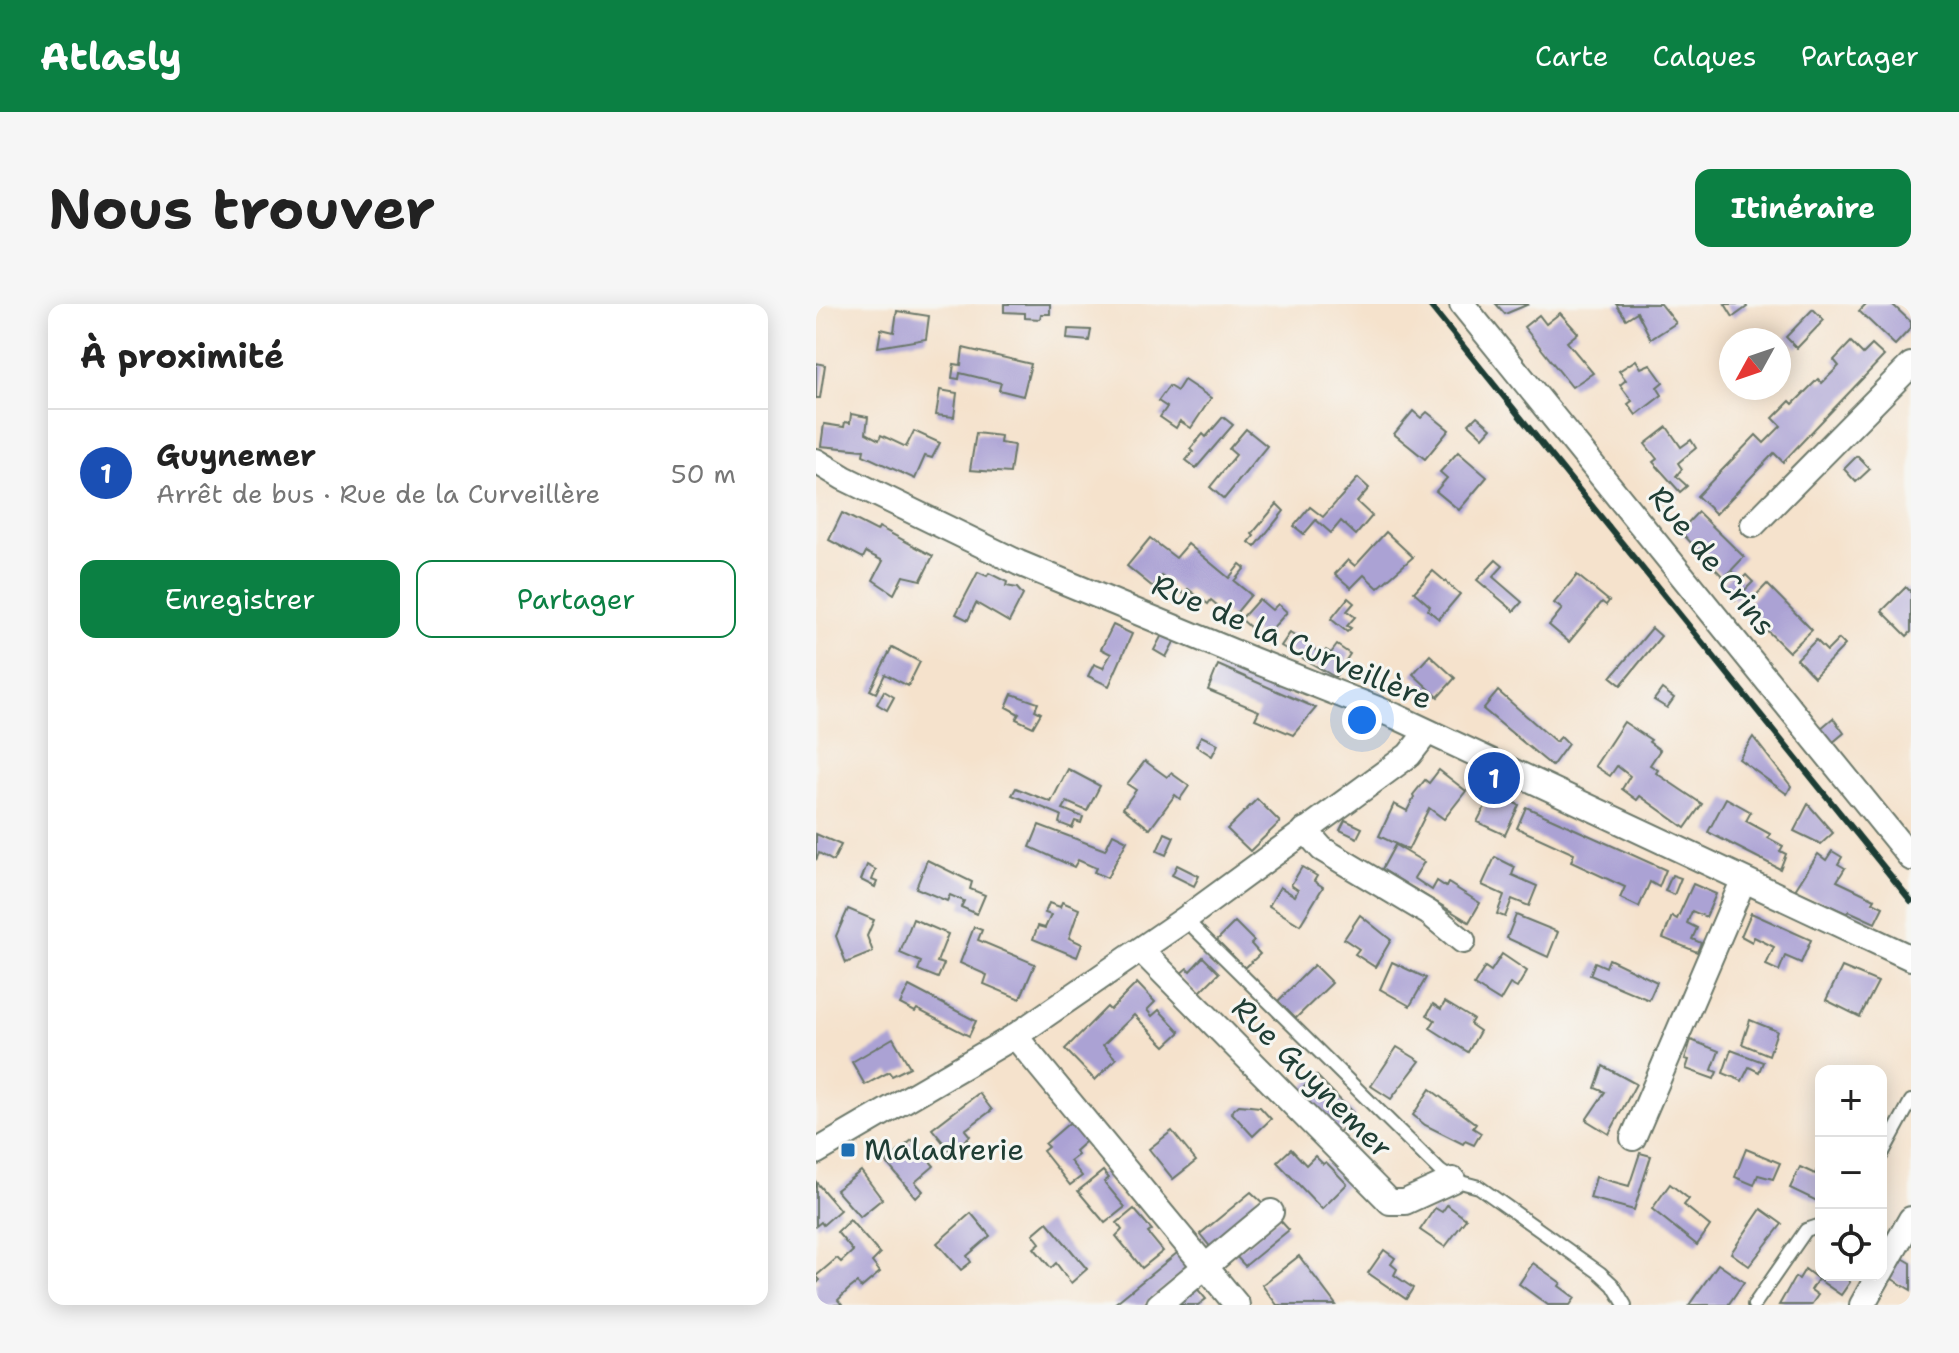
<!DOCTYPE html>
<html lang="fr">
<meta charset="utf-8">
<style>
body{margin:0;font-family:"Shantell Sans",sans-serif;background:#f6f6f6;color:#222}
.controls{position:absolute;right:24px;bottom:24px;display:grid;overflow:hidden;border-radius:16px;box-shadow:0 4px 20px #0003}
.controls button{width:72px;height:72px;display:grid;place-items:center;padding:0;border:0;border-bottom:2px solid #e0e0e0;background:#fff;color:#222;font:40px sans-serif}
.compass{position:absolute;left:903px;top:24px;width:72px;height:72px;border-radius:50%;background:#fff;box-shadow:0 4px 20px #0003;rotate:230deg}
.you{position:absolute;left:546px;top:416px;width:28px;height:28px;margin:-20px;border:6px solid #fff;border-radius:50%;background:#1a73e8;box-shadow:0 0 0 12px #1a73e833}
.badge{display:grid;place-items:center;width:52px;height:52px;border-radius:50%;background:#0b8043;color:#fff;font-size:26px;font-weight:700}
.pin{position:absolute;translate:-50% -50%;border:4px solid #fff;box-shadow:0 2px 8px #0006}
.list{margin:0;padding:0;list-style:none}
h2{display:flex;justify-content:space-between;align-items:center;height:104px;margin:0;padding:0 32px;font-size:34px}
h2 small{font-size:26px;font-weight:400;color:#767676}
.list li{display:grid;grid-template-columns:52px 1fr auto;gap:24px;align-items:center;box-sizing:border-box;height:128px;padding:0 32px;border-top:2px solid #e0e0e0}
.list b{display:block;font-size:30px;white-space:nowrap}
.list p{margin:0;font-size:26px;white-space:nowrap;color:#767676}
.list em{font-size:26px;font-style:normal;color:#767676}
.actions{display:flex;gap:16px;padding:24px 32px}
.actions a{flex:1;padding:18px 0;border:2px solid #0b8043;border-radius:16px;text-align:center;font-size:28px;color:#0b8043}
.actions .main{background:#0b8043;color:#fff}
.icon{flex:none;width:44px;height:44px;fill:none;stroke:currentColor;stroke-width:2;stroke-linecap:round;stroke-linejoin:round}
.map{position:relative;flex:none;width:1095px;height:1001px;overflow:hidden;border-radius:16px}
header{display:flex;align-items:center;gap:48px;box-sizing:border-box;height:112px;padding:0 40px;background:#0b8043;color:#fff}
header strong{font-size:38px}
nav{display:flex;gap:44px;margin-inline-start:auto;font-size:28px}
.intro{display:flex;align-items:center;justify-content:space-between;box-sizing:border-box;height:192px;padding:0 48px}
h1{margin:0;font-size:56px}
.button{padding:20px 36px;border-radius:16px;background:#0b8043;color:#fff;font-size:28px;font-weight:700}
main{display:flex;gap:48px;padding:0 48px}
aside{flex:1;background:#fff;border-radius:16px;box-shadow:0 4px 20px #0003}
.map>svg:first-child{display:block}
.building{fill:#aba2d4}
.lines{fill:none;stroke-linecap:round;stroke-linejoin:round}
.service-casing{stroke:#6a7769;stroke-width:16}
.minor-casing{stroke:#6a7769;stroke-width:28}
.service{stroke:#fff;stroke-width:12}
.minor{stroke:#fff;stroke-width:24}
.rail{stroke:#1f3d34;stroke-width:6}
.poi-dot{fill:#1f6fb2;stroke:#f6f6f2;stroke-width:3}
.labels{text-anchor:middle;stroke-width:6;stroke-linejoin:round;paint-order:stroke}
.street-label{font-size:30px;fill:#1f3d34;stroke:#f6f6f2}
.poi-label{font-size:30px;fill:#1f3d34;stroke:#f6f6f2;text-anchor:start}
</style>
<header>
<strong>Atlasly</strong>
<nav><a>Carte</a><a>Calques</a><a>Partager</a></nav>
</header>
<div class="intro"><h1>Nous trouver</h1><a class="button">Itinéraire</a></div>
<main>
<aside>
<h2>À proximité<small></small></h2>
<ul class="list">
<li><span class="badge" style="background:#1a4fb4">1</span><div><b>Guynemer</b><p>Arrêt de bus · Rue de la Curveillère</p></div><em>50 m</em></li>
</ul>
<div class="actions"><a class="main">Enregistrer</a><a>Partager</a></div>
</aside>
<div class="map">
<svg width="1095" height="1001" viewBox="0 0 1095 1001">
<rect width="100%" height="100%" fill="#f6f6f2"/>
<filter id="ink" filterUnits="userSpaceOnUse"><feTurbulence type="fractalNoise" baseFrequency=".0125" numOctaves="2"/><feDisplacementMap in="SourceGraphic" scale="16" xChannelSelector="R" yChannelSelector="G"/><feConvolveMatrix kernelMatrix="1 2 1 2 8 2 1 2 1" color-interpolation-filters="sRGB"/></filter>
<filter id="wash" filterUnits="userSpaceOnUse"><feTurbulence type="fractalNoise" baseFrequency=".006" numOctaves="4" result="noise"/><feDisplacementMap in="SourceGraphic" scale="32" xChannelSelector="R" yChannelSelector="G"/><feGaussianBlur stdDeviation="1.8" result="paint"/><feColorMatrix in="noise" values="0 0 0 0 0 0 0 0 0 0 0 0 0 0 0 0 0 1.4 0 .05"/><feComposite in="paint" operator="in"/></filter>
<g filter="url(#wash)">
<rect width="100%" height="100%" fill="#f5e2cc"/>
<g id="blocks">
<!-- building -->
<g class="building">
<polygon points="188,0 234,0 234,10 225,10 224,15 209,14 209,9 188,8"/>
<polygon points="680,0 713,0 689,10"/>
<polygon points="800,0 845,0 860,19 835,35 821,8 810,15"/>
<polygon points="909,0 929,0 931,3 917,13"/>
<polygon points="1050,0 1076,0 1095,18 1095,24 1079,41 1043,7"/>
<polygon points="997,5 1008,16 981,44 970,33"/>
<polygon points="81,7 113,12 110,35 62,43 65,25 78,28"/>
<polygon points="744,9 762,29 751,38 777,69 756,83 708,23 723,11 730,20"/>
<polygon points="252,25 275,26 273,37 251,35"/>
<polygon points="1035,38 1047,50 1056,41 1068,52 967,158 958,149 900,210 881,192 940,131 948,139 965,122 957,114 974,97 977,100 1002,75 1006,79 1023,62 1018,56"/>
<polygon points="147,44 215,60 207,92 183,86 185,79 144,69 143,75 136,74 138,60 145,61"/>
<polygon points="820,56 825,64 834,60 847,78 841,83 846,91 820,111 812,100 816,97 804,81 810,76 803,67"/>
<polygon points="0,59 9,61 4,94 0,94"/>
<polygon points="368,76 395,94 375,124 364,117 360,124 344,113 351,103 342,97 353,82 361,87"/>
<polygon points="124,86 141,89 138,113 120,111"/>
<polygon points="597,107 605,114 611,108 633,126 609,155 578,130"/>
<polygon points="35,110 52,113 50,129 63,136 65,131 90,143 98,127 124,139 116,154 109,152 99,175 47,151 48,146 5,142 8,120 28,123 29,118 34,119"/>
<polygon points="661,112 675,124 667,133 653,120"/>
<polygon points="407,113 417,121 380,164 370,156 377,148 374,145 387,130 390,133"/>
<polygon points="851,123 865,143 875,136 880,144 862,159 866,165 860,172 871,182 864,188 837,158 841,155 829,140"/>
<polygon points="430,125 451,142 408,195 394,183 420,151 413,145"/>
<polygon points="160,129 185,132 184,139 198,141 194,169 154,166"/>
<polygon points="642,148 671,173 643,206 620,187 631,174 624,168"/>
<polygon points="1041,152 1054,165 1040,178 1028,165"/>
<polygon points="542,174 553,184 541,198 556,212 540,231 525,217 515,229 500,216 488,230 478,222 494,203 507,213"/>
<polygon points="461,200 468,207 439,243 433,238 438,232 436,230"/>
<polygon points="882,208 928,253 908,274 864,227"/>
<polygon points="26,209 61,227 63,223 117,252 105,276 87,272 78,290 57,276 67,257 50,248 47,254 13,236"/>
<polygon points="570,228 597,253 562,284 548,271 535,284 519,270 532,256 539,262"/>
<polygon points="334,234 360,254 372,240 413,274 424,260 429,264 418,277 435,291 416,314 395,296 392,300 372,285 368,290 346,272 337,283 311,262"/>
<polygon points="680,256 687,262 677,273 706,298 698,307 661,276"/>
<polygon points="617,267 644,290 623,315 612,306 614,302 598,288"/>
<polygon points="162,268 171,272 173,269 191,278 190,282 201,284 207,291 193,318 160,299 152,316 140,310"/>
<polygon points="917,268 925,276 930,271 937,278 919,296 908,278"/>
<polygon points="761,271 793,297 790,301 786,298 753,338 733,321 746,305 738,299"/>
<polygon points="951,280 996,326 973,348 928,304"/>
<polygon points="1090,283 1095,288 1095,328 1091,332 1066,307"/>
<polygon points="532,294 538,299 531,307 539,313 531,322 535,324 531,328 515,315"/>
<polygon points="443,295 456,306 462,300 471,308 447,335 425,315"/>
<polygon points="297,321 316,330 293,382 272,372 278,360 287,364 295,350 285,345"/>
<polygon points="836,324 845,332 805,381 795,373"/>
<polygon points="347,329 360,334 350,353 338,346"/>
<polygon points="474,329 507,351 510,346 515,349 521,341 534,350 519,373 465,342"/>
<polygon points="1023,335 1029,341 998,373 981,355 1000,336 1011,347"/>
<polygon points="76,343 104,358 92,382 69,370 60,389 54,386"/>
<polygon points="614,351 639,374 622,393 597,370"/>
<polygon points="402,361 454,384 500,404 477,431 439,415 443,407 392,386"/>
<polygon points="846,385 858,394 851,404 838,396"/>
<polygon points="68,387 78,393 71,406 61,400"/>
<polygon points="682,387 740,438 745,433 752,440 736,462 667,405"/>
<polygon points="196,390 222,399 219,406 225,409 217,423 200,415 203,410 190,403"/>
<polygon points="1017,414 1028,429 1016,439 1004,425"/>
<polygon points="808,418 835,436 833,438 844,446 834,461 842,466 840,469 886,500 869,524 824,492 821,496 806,485 814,472 801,462 794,472 779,462"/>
<polygon points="385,432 402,440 396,452 380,442"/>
<polygon points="937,433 975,482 971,490 923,455"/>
<polygon points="329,457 351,473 355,469 373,482 364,495 359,491 334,525 307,504 320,486 311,480"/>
<polygon points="252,465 284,482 271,507 251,498 247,505 267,513 265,519 259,517 256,524 243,519 245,511 196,491 200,484 235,498"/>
<polygon points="623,466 650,487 628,515 613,504 592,546 563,532 578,500 591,507 598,493 597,491 609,476 613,479"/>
<polygon points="676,489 703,501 689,531 661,518"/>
<polygon points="910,494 935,508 930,517 954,530 952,534 967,542 964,547 970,550 964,565 892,528"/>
<polygon points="441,495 464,518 434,547 411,525"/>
<polygon points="992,500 1017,529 1005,540 978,527"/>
<polygon points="710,503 850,566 843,583 834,578 823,603 804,594 809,583 755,558 758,550 701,524"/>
<polygon points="529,516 546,524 541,534 524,526"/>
<polygon points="223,521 289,546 297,530 311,537 291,574 278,568 280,564 262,556 258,563 214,543"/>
<polygon points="349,529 358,533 350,551 341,547"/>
<polygon points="0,530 25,541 17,557 3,549 0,556"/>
<polygon points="579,541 608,558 598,574 616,586 621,577 630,583 632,579 664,599 653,618 566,565"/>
<polygon points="1016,547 1026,553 1022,560 1029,564 1021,577 1059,595 1057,598 1067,603 1059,619 1033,607 1032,610 979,586 1002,550 1010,556"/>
<polygon points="679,553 699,563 696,571 721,582 713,602 696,595 689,613 681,610 688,591 666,581"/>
<polygon points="111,556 156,578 154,585 169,591 161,610 145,603 148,597 134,591 131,597 100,584"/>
<polygon points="51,561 60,566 56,576 61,578 59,583 45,576"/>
<polygon points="361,561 383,572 378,582 356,571"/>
<polygon points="486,563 501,572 498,577 507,583 484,621 453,602 464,583 479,592 482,586 475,581"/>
<polygon points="856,571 865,574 858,591 849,587"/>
<polygon points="877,580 900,590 890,613 876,607 871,619 881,624 876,635 885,639 881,648 847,634 856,612 861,615"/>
<polygon points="246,598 263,605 253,634 266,640 261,653 217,635 222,622 229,624 235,611 229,609 233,599 244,603"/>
<polygon points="32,605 58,616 51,632 57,648 30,659 20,632"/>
<polygon points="935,609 995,636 985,659 969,652 963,667 950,661 958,643 938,633 936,638 925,632"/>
<polygon points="544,611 575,636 559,663 539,650 543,645 528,635"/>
<polygon points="700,611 742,628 732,653 691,634"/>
<polygon points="97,615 132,630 121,658 128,660 122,674 102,666 105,658 84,649"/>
<polygon points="419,618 438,637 435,640 444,650 429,664 401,636"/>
<polygon points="158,623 166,626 162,636 219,660 204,695 168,680 171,671 144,659"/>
<polygon points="686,650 711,667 701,684 694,680 684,697 658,681 669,663 675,667"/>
<polygon points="387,653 403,669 382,690 363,671 371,664 374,667"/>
<polygon points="793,655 841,678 833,696 774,671 779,658 790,663"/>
<polygon points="576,658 610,674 594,702 564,685"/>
<polygon points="498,661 516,679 479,715 462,697"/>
<polygon points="1026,663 1062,678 1044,713 1010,696"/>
<polygon points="321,679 339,698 331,706 336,712 343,706 364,728 349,742 318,711 287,741 300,755 279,776 249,745 291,703 294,706"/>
<polygon points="93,682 160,717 153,732 101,705 99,708 84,700"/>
<polygon points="629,698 657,715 654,720 664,727 652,748 614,724 619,716 611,711 617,700 625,705"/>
<polygon points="934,716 961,727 953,751 926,740"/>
<polygon points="77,734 94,763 76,772 73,768 49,781 36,758"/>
<polygon points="875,736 903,747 896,766 901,768 898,775 870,765 873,756 869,755"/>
<polygon points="581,743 604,757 575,795 555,782"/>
<polygon points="915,746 947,758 943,768 933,763 926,777 907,769"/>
<polygon points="787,762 820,780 793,830 770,816 789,788 779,784"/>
<polygon points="500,771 540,812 520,831 480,791"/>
<polygon points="614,785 660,820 657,824 665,829 658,841 649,837 647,840 609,821 597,811"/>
<polygon points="163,789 176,806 149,826 154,832 135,848 116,825"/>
<polygon points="423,801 444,803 455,815 437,832 415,808"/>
<polygon points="259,814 269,826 265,830 270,837 259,847 262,851 254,857 266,872 254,881 227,847 232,843 229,840"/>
<polygon points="356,827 380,857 357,875 333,845"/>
<polygon points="96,836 118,862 99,878 107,887 100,894 70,858"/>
<polygon points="475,845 490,861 499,852 507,860 510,858 531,880 506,905 461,858"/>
<polygon points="930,845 964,859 957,875 942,871 938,881 919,873"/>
<polygon points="824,849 835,852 818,906 774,894 780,873 813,882"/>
<polygon points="984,863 999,870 1001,867 1005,869 1005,899 974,884"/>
<polygon points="45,867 66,895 44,913 20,886"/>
<polygon points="287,867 293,874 288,878 309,903 289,919 262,887"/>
<polygon points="0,878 24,906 7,921 5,918 0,922"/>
<polygon points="854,880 873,895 868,901 894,922 881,941 836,905"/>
<polygon points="435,888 449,901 396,945 384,930"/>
<polygon points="631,901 650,915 629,943 604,926 619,904 626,908"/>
<polygon points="318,905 336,926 332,929 347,947 326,964 300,932 306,926 301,919"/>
<polygon points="945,905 966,920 933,962 915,949"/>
<polygon points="155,909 174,932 151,952 155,958 145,966 121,939"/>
<polygon points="462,914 473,926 429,962 418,950"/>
<polygon points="34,916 64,950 56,958 64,968 45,984 41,979 32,986 22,996 26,1001 0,1001 0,980 4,976 0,972 21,954 25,958 37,947 21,928"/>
<polygon points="231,918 271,965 255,979 240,959 235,964 218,944 224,939 217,930"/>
<polygon points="366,945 378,959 327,1001 297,1001"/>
<polygon points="568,946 579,954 575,960 581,965 578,971 597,984 590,995 552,969"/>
<polygon points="483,952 520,1001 461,1001 446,981"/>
<polygon points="1083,952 1095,959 1095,986 1071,972"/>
<polygon points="717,959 745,979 743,982 759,994 754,1001 732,1001 703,980"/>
<polygon points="902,960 928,978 912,1001 873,1001"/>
<polygon points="989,965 1002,975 995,986 1002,991 995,1001 963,1001 979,973 983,975"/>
<polygon points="1005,971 1028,971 1034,978 1025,991 1002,975"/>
<polygon points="379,982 390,995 382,1001 356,1001"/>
</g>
</g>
</g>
<g filter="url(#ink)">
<use href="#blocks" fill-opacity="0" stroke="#6a7769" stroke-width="2"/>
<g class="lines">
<defs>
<g id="service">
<polyline points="369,615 624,867 637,876 663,883 784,969 797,981 809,1001"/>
<polyline points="1065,852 1095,797"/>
<polyline points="938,1001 990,926 1005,921"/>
</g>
<g id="minor">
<polyline points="646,0 1095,554"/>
<polyline points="0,157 28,174 203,259 437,356 579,412 1095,654"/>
<polyline points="937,221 1095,61"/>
<polyline points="489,526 506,545 613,609 647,637"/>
<polyline points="325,646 574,898 589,898 637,876"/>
<polyline points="199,732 421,1001"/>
<polyline points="817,834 927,577"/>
<polyline points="0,848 199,732 369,615 593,451 611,428"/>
<polyline points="1065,968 1095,915"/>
<polyline points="343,1001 455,908"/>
<polyline points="1046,1001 1063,971"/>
</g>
</defs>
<!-- service casing -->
<use href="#service" class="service-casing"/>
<!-- minor casing -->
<use href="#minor" class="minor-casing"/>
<!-- service -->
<use href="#service" class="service"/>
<!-- minor -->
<use href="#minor" class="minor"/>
<!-- rail -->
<polyline class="rail" points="613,0 1095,597"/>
</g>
</g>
<!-- markers -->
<rect class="poi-dot" x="24" y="838" width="16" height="16" rx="4"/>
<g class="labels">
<!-- street labels -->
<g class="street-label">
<text transform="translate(896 257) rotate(51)" y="10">Rue de Crins</text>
<text transform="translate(476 338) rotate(23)" y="10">Rue de la Curveillère</text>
<text transform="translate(496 774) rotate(45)" y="10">Rue Guynemer</text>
</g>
<!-- poi labels -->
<g class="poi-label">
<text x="48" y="856">Maladrerie</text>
</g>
</g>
</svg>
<div class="controls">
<button>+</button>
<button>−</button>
<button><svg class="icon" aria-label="locate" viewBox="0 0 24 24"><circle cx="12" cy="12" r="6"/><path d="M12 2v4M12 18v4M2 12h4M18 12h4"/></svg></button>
</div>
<svg class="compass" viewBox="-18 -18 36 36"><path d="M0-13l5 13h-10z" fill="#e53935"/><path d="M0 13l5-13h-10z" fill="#767676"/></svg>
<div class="you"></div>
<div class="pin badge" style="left:678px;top:474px;background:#1a4fb4">1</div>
</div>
</main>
